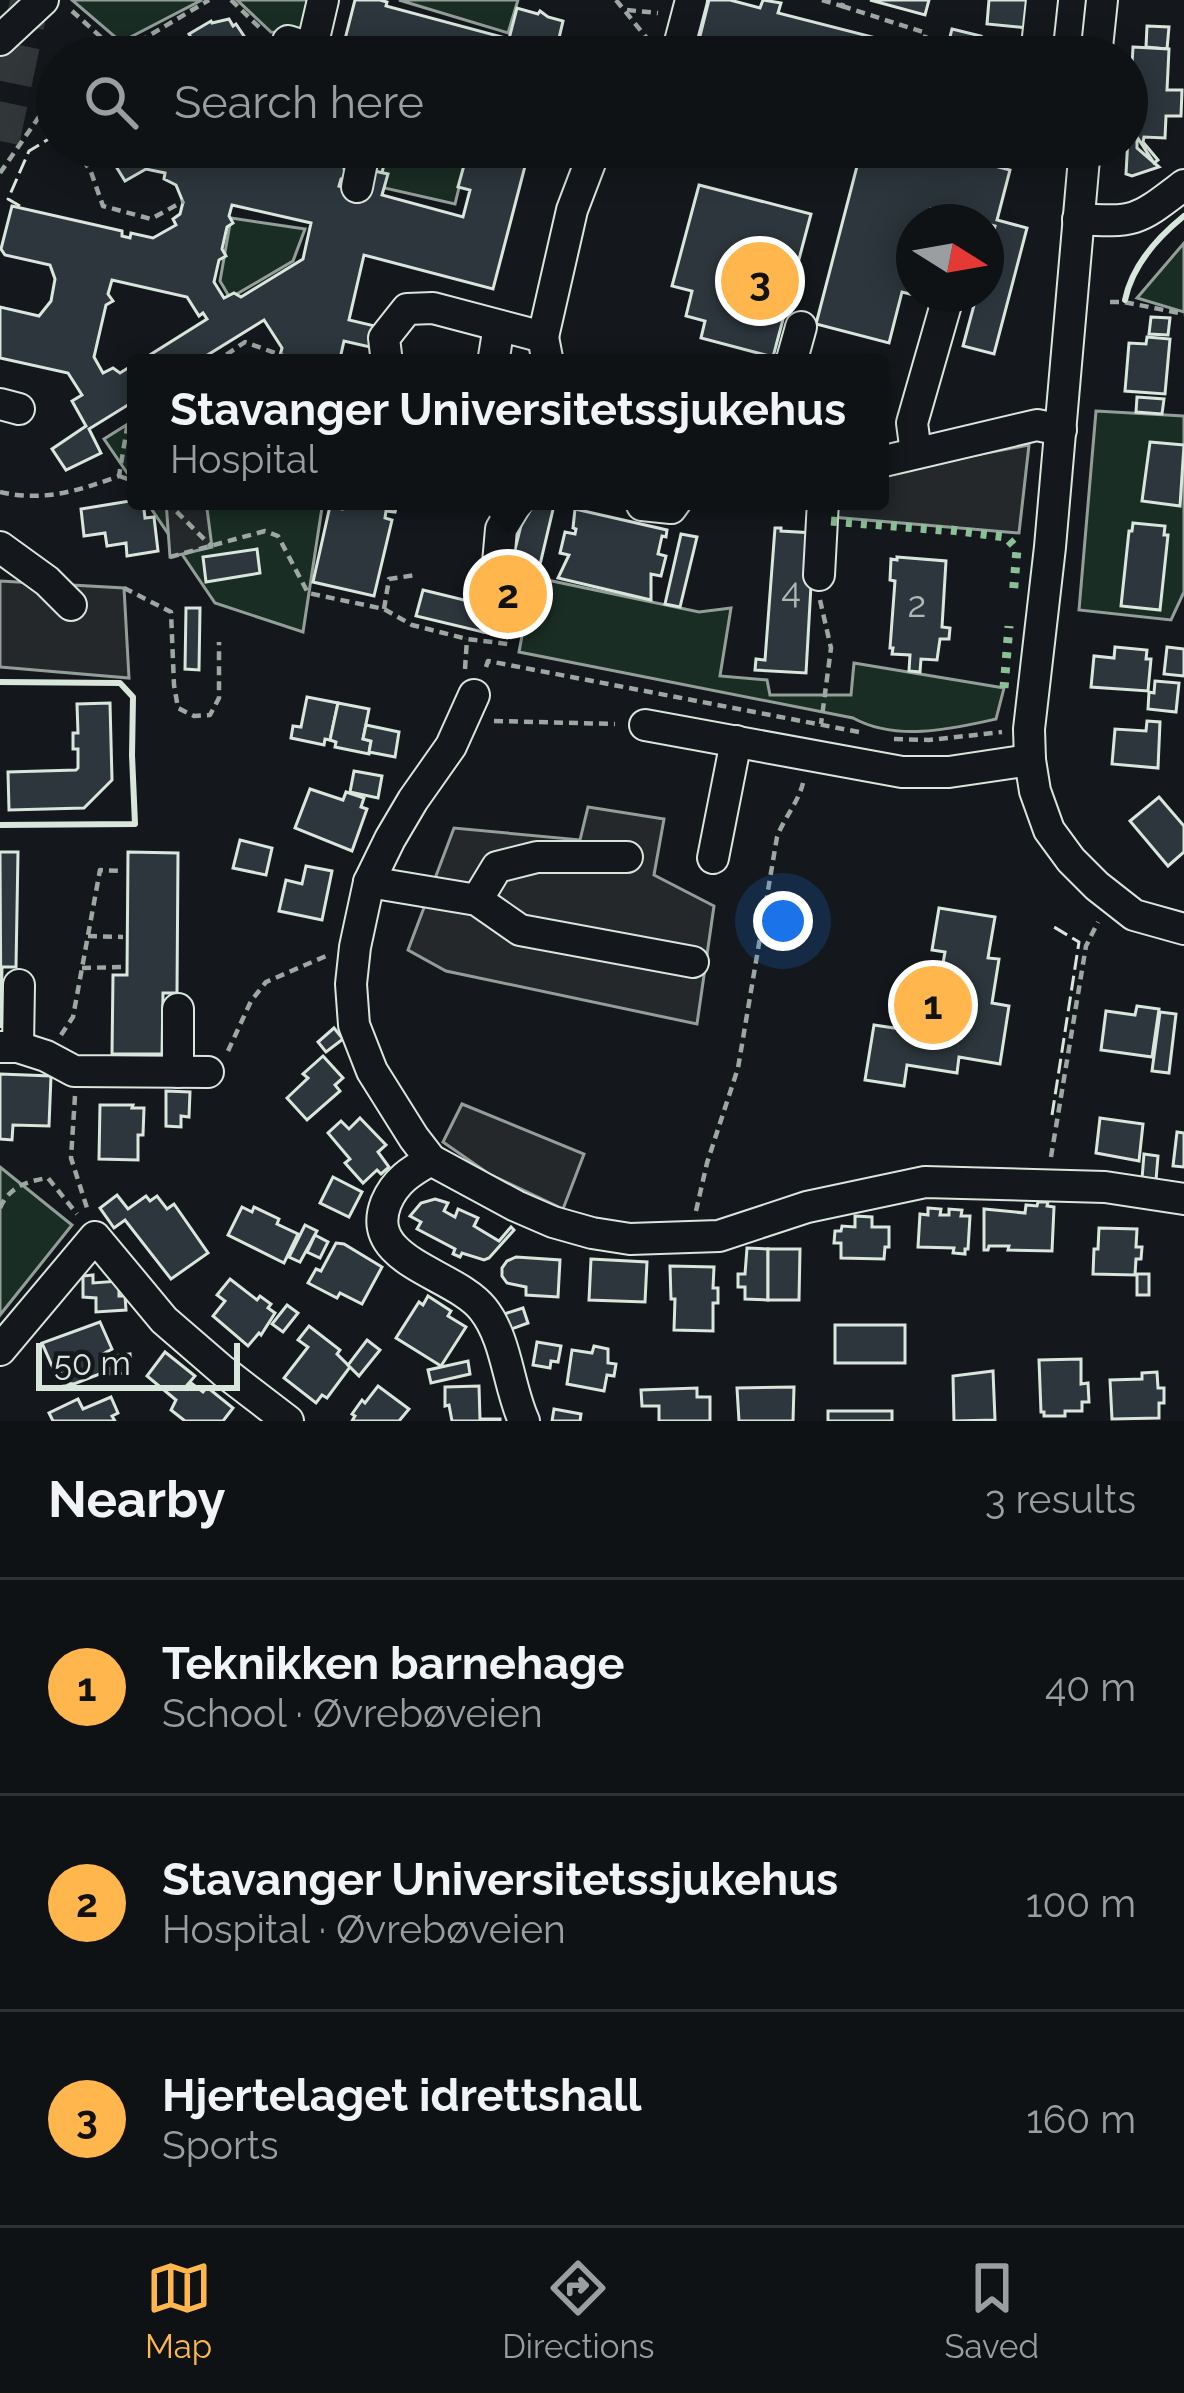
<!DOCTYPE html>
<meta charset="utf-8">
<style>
body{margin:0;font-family:Raleway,sans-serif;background:#1d2022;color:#f1f3f6}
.compass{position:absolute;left:896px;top:204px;width:108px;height:108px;border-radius:50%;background:#0f1215;box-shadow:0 6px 30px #0003;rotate:101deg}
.scale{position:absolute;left:36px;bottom:30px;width:204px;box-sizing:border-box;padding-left:12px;border:6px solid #d8e6dc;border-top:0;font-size:33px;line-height:42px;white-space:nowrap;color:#d8e6dc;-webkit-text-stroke:9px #14181c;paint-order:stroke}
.you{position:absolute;left:783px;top:921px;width:42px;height:42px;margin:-30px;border:9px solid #fff;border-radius:50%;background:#1a73e8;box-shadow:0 0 0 18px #1a73e833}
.badge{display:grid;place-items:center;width:78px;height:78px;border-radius:50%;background:#ffb74d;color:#111;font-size:39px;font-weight:700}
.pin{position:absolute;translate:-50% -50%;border:6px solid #fff;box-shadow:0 3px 12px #0006}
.popup{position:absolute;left:127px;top:354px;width:762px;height:156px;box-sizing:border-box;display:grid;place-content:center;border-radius:12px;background:#0f1215;filter:drop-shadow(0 3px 9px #0005);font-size:39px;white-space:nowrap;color:#9b9ea0}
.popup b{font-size:45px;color:#f1f3f6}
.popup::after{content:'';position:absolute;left:50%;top:100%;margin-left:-24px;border:24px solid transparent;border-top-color:#0f1215}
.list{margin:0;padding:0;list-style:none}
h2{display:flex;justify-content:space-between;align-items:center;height:156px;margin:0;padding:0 48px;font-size:51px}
h2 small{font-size:39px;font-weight:400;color:#9b9ea0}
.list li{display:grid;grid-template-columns:78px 1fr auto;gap:36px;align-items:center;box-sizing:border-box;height:216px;padding:0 48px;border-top:3px solid #2f3234}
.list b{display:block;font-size:45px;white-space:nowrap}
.list p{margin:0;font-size:39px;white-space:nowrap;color:#9b9ea0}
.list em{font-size:39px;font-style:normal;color:#9b9ea0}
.icon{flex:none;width:66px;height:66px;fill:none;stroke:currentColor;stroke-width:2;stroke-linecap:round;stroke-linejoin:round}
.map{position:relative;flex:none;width:1184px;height:1421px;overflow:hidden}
.search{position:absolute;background:#0f1215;box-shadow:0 6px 30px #0003;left:36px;right:36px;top:36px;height:132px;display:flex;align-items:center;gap:30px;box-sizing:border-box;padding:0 42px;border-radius:66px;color:#9b9ea0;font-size:45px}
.sheet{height:804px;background:#0f1215}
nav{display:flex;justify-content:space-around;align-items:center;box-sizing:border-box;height:168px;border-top:3px solid #2f3234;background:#0f1215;font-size:33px;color:#9b9ea0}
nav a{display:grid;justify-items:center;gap:6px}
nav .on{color:#ffb74d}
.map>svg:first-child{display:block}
.green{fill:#1a2d24;stroke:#939e99;stroke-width:3}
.parking{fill:#24282b;stroke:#939e99;stroke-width:3}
.building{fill:#2c363c;stroke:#d8e6dc;stroke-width:3;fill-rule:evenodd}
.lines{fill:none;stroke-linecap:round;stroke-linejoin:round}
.major-tunnel{stroke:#313739;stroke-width:39;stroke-dasharray:39 20;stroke-linecap:butt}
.minor-casing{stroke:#d8e6dc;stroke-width:34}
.path{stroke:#9da8a2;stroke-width:4.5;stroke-dasharray:9 6;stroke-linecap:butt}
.minor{stroke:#14181c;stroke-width:30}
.hedge{stroke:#8ac095;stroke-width:9;stroke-dasharray:6 9;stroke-linecap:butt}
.fence{stroke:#d8e6dc;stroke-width:3;stroke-dasharray:15 6;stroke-linecap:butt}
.wall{stroke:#d8e6dc;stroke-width:6}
.labels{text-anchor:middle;stroke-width:9;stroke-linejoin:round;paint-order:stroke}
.number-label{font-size:36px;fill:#adbab4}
</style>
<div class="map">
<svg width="1184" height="1421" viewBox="0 0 1184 1421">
<rect width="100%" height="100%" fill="#14181c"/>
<!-- green -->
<g class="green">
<polygon points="72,0 202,0 121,42"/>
<polygon points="237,0 318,0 310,35 271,32"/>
<polygon points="399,0 518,0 508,33"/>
<polygon points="367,147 469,147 455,204 358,182"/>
<polygon points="231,218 305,229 293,261 230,298 220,281"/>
<polygon points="1184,243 1184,312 1137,298"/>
<polygon points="1096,411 1184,416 1184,592 1171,620 1079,610"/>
<polygon points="136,419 136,486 104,439"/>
<polygon points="146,501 323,501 303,632 215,603"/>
<path d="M533,577L699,612L731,608L720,676L767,680L770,695H851L854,663L1004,688L996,719C951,729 897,742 853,718L519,652Z"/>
<polygon points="0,1167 72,1225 0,1315"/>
</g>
<!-- parking -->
<g class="parking">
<polygon points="1029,445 1019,533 832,517 831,501 880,501 880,473"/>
<polygon points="166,501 206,501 212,547 170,557"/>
<polygon points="0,581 124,588 129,678 0,667"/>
<polygon points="588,807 664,819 654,875 714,906 697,1024 446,971 408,950 454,828 580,840"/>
<polygon points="462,1104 584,1154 563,1209 489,1174 443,1142"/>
</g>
<!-- building -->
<g class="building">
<polygon points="355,0 380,0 387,2 386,6 509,39 517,8 538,14 540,11 548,17 563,21 556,51 580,57 347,57 341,55"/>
<polygon points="709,0 730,0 760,8 763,0 781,3 778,13 892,42 889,57 727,57 706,51 697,48"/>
<polygon points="870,0 929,0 925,15"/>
<polygon points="989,0 1031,0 1028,28 987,24"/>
<polygon points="229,19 233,26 236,24 258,57 203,57 189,34 211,21 212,23"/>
<polygon points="1147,26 1169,27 1167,49 1146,47"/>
<polygon points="952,29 981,36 976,57 945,57"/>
<polygon points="1133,47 1169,49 1167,90 1182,90 1181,116 1166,116 1165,138 1144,137 1143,142 1158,160 1154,163 1137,137 1137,148 1159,167 1132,176 1126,174"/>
<path d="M104,147H203L242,156V161L250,163L252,159L274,164L297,149L295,147H349L344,169L348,175L341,179L339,186L353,189L365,169L388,174L382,195L463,217L470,190L458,187L469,147H530L493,289L364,255L349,320L375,326L370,347L344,341L339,363H278L282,348L264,320L206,356L200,363H137L207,319L203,313L199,316L187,297L112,280L108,294L113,301L106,305L94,357L103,373L113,368L120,373L136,363V400L89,429L101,453L66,470L52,449L86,426L72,401L82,395L68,373L0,358V307L39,316L51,301L55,279L50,265L5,255L1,249L12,206L122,231V236L130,238L131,233L153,238L176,225L173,219L180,214L183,202L176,185L164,179L165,173L146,169L125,181ZM232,205L311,223L303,259L241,297L234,293L224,298L214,282L219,260L226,256L222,249L227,227L233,223L229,216Z"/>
<polygon points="862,147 923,147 1010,170 997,220 1027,228 994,354 963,346 977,294 986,294 986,259 995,226 931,209 928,222 914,222 914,294 927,294 926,298 902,292 889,343 816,324"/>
<polygon points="699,185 811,214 773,357 701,338 705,321 686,316 692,291 672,286"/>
<polygon points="1151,317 1170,318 1168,335 1149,334"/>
<polygon points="1147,337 1170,339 1165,394 1125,391 1129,343 1146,344"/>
<polygon points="1137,397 1164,399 1162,414 1136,412"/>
<polygon points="1150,442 1184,445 1180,506 1142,501"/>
<polygon points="136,500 143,501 145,518 154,517 158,551 127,556 126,543 107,546 105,533 84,536 81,509"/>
<polygon points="344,501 398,501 395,512 386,511 385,518 392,520 374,596 313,582 330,506 342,509"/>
<polygon points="527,501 555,501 538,573 511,566"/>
<polygon points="575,509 667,530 666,537 662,536 658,554 666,556 661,576 651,574 651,600 558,578 569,555 560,553 565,532 575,534 576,529 573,528"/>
<polygon points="1133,523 1165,526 1164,535 1168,535 1160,610 1121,606 1129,531 1132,531"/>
<polygon points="775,528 781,528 781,531 814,533 806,673 755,670 756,659 765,660"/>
<polygon points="681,534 697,537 680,607 665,604"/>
<polygon points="257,549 260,573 206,582 203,557"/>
<polygon points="897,557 946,561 942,627 950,628 949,639 940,639 937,660 921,659 920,672 909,671 910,655 892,654 893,648 890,648 895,581 890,580 891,559 897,560"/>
<polygon points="423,590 489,606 483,632 416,616"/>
<polygon points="489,606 513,611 507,638 483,632"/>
<polygon points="186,608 200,608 199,670 185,669"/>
<polygon points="1115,647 1147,650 1146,659 1151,659 1148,691 1091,687 1094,656 1114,658"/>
<polygon points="1167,647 1184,649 1184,676 1164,674"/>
<polygon points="1155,681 1179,683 1176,712 1148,709 1149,692 1154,693"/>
<polygon points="307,697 338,703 330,740 325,739 324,745 291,738 293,726 301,727"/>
<polygon points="110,703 112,780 84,808 9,810 8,772 76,770 78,768 78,749 73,749 73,733 78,733 77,704"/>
<polygon points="338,703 369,709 363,739 371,741 369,754 335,747 336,742 330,740"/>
<polygon points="1147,721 1160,722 1158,768 1112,764 1115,729 1146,731"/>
<polygon points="366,725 399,732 395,757 369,752 371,741 363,739"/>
<polygon points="354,771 382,776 378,798 350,792"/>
<polygon points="310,789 343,800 346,792 364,798 361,807 367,809 352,851 295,828"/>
<polygon points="1159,797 1184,826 1184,852 1168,866 1130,821"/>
<polygon points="240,840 272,848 266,875 233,868"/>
<polygon points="0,852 18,852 16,967 2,967 1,1028"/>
<polygon points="128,852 178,853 177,993 163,993 162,1054 112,1054 113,975 127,975"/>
<polygon points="306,866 332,871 322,920 279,911 286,880 302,884"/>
<polygon points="939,908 995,917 988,958 999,959 992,1003 1009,1006 1000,1064 959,1057 957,1073 907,1065 904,1086 865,1080 874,1025 961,1038 966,1002 937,997 945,952 932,950"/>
<polygon points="1137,1006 1159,1009 1152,1057 1101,1050 1106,1011 1135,1015"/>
<polygon points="1160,1012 1176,1014 1169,1073 1152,1071"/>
<polygon points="334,1028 343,1039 326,1052 318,1042"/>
<polygon points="323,1056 343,1078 335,1085 340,1091 307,1120 287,1098 308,1078 303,1074"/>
<polygon points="0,1074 51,1076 49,1126 13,1125 12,1140 0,1139"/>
<polygon points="166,1091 190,1092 189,1117 181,1116 181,1127 166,1126"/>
<polygon points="100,1105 133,1105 132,1108 144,1108 143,1135 138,1135 138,1160 99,1159"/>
<polygon points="360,1118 386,1145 378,1152 389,1167 381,1174 377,1170 363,1183 345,1163 350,1159 328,1133 341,1121 349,1129"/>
<polygon points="1100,1118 1143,1124 1139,1161 1096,1153"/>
<polygon points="1177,1132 1184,1133 1184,1167 1173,1166"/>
<polygon points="1144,1154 1158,1156 1156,1180 1142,1179"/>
<polygon points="333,1177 362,1192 349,1217 320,1203"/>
<polygon points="117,1195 128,1209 146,1196 150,1201 157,1196 167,1209 174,1204 208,1253 171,1279 125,1220 114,1228 100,1208"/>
<polygon points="435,1199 448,1203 444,1211 455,1217 458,1209 478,1218 474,1226 499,1241 511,1227 514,1230 489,1258 484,1260 462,1253 460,1257 453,1254 455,1249 417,1229 421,1222 410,1216 421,1203"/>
<polygon points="1038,1202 1048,1202 1047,1206 1054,1207 1052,1251 1008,1250 1009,1246 989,1246 988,1250 984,1250 984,1209 1025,1213 1026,1205 1037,1206"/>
<polygon points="242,1207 252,1212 254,1207 279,1219 277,1224 298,1234 284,1263 228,1235"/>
<polygon points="928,1208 941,1209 940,1215 949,1215 949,1209 962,1210 961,1216 970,1216 968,1249 965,1249 965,1254 953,1253 954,1248 918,1247 920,1214 928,1215"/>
<polygon points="855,1216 872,1217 872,1227 889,1227 889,1247 885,1247 884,1259 841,1258 841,1243 834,1243 835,1231 841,1231 842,1226 855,1227"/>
<polygon points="305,1225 317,1231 300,1262 289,1257"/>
<polygon points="1099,1228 1137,1229 1136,1247 1142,1247 1141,1259 1136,1259 1135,1275 1093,1274 1094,1249 1098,1249"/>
<polygon points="315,1235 328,1242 320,1258 307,1252"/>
<polygon points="336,1243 344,1244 382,1267 362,1304 340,1293 337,1298 308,1283 316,1269 321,1271"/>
<polygon points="747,1248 768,1249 768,1300 745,1299 745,1287 738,1287 738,1274 745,1274"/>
<polygon points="768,1249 800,1249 799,1300 768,1300"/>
<polygon points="516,1257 560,1260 558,1297 526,1295 526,1287 507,1283 502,1276 502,1268 507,1261"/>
<polygon points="591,1259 647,1262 645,1302 589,1300"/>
<polygon points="670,1266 714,1267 713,1288 718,1288 718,1303 713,1303 713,1331 674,1330 675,1299 671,1299"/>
<rect x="1137" y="1274" width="12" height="21"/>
<polygon points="93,1275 93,1283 119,1281 119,1296 125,1296 126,1310 96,1312 96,1298 83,1297 83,1276"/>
<polygon points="230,1279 257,1300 260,1296 271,1304 268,1308 275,1313 261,1335 259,1333 248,1346 213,1316 225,1301 217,1295"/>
<polygon points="428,1296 451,1311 448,1316 466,1327 441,1366 396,1338 419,1302 423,1305"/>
<polygon points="287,1305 298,1313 283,1332 272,1324"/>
<polygon points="523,1308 528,1323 506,1331 501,1315"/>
<polygon points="100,1322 112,1349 103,1354 104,1357 130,1354 131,1373 110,1374 110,1367 110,1370 74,1384 63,1383 58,1366 53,1368 42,1343"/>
<rect x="835" y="1325" width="70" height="38"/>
<polygon points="309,1326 340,1350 337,1354 350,1367 327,1398 322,1395 316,1403 284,1378 308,1347 298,1340"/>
<polygon points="367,1340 380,1350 359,1376 348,1365"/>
<polygon points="537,1342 561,1346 558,1362 551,1361 550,1368 533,1365"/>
<polygon points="594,1346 608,1349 608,1363 616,1364 614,1376 607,1375 604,1391 567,1384 572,1350 592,1353"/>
<polygon points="165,1352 195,1376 188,1384 191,1383 203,1392 207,1387 233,1408 223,1421 185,1421 171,1410 176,1400 147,1376"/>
<polygon points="1081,1359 1081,1384 1088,1383 1089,1402 1082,1402 1082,1411 1065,1411 1065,1416 1044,1416 1044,1412 1041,1412 1039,1360"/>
<polygon points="468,1361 470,1374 431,1383 428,1370"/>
<polygon points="993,1371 995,1420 954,1421 953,1376"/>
<polygon points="1157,1372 1158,1388 1164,1388 1164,1403 1159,1403 1159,1418 1112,1419 1110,1380 1142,1379 1142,1373"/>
<polygon points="378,1386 409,1409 399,1421 352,1421 355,1416 352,1414 362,1400 365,1403"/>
<polygon points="479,1386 480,1419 500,1419 500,1421 452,1421 449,1405 445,1406 445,1387"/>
<polygon points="794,1387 793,1421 739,1421 737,1388"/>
<polygon points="697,1388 697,1397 710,1397 710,1421 659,1421 659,1406 642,1406 641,1390"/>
<polygon points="111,1397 118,1413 112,1416 115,1421 53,1421 49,1413 78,1399 83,1409"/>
<polygon points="554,1409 581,1414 580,1421 552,1421"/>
<rect x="828" y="1411" width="64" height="10"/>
</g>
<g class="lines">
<!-- major-tunnel -->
<polyline class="major-tunnel" points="0,141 30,0"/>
<defs>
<g id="minor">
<polyline points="0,40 43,0"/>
<polyline points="288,41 339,57"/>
<polyline points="1037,46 1042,0"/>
<polyline points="312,47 323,0"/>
<polyline points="676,57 691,0"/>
<polyline points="1096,57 1102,0"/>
<polyline points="1085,147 1050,547 1029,729 1030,760 1035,791 1049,830 1071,860 1097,886 1134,915 1184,929"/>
<polyline points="357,187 365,147"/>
<path d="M1078,219C1137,223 1138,220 1184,185"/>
<polyline points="543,337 572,210 596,147"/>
<polyline points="387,363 384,338 407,309 433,308 543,337 548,363"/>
<polyline points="493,363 499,326"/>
<polyline points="791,363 801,327"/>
<polyline points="0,404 19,409"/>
<polyline points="916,453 912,423 949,294"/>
<polyline points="880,462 1037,425 1061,430"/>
<polyline points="642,505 671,508 676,501"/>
<polyline points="0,547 47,581 71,605"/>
<polyline points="819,575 823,501"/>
<polyline points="496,586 501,529 518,501"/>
<polyline points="474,695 451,746 413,800 390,839 369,882 355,947 351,984 354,1025 372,1071 414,1138 431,1160 516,1206 553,1222 592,1233 630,1239 719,1236 807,1207 925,1182 1105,1187 1184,1199"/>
<polyline points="645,725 902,772 949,772 1030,760"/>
<polyline points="713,858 736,741"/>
<polyline points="369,882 477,900 520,930 693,962"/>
<polyline points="477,900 497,867 537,857 627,857"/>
<polyline points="178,1009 178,1072"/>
<polyline points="0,1047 18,1047 46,1056 74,1071 208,1072"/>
<polyline points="18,1047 19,985"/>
<path d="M431,1160C411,1171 395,1181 386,1203C363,1262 455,1273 483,1309C507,1339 508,1386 524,1421"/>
<polyline points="0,1350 95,1237 164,1320 223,1371 288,1421"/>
</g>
</defs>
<!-- minor casing -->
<use href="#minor" class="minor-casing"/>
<!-- path -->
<g class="path">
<polyline points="231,0 261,29"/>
<polyline points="616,0 650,42"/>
<polyline points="822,0 842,6 844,0"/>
<polyline points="842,6 926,33 920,57"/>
<polyline points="627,10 658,13"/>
<polyline points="72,11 102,38 112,55"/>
<polyline points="113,57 209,0"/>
<polyline points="48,104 57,118"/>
<polyline points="75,147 91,172 103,206 151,219 184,201"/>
<polyline points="468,147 473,150"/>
<polyline points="1009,147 1024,151 1035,147"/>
<polyline points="0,173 48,104 57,97"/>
<polyline points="1110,302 1124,302 1184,314"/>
<polyline points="214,363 245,342 286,357"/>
<polyline points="119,476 136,482"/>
<path d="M0,492C43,502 78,491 119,476L128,422L136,416"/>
<polyline points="166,501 212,547"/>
<polyline points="170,557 265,531 278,536 308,593 384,609 412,625 467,639 508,644 517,610 513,606"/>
<polyline points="124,588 171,612 174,685 178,708 194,716 210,715 219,698 219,642"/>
<polyline points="820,600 831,648 821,724"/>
<polyline points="384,609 389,579 416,575"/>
<polyline points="486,667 488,661 859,732"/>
<polyline points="465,669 467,639"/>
<polyline points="494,721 615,724"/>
<polyline points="894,739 929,740 1002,732"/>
<polyline points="88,936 123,937"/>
<polyline points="82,968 122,967"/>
<polyline points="61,1035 73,1017 100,870 121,871"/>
<polyline points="228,1051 251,1001 266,982 326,956"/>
<polyline points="75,1096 71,1158 87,1208"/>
<polyline points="1051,1157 1086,946 1098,922"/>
<path d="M0,1208C9,1187 27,1181 48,1178L77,1214"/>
<path d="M696,1211L707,1163L738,1068L777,837C784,818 798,803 803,783"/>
</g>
<!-- minor -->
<use href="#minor" class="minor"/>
<!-- hedge -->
<g class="hedge">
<polyline points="831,521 942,530"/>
<polyline points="951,530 1006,537 1017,549 1013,597"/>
<polyline points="1004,688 1009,626"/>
</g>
<!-- fence -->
<g class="fence">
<polyline points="382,173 388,147"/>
<polyline points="20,206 8,199 29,151 57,134"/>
<polyline points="1052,1115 1079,942 1054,927"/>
</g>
<!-- wall -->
<g class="wall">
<path d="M1125,300C1132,266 1158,237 1184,216"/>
<polyline points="0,682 120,683 133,697 132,755 135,824 0,825"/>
</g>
</g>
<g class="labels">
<!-- number labels -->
<g class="number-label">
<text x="791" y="603">4</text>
<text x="917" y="617">2</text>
</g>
</g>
</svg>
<svg class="compass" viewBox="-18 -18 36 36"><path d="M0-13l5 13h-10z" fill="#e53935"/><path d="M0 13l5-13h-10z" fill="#9b9ea0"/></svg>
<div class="scale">50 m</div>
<div class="you"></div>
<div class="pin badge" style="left:933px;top:1005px">1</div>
<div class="pin badge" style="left:508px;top:594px">2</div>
<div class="popup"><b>Stavanger Universitetssjukehus</b>Hospital</div>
<div class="pin badge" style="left:760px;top:281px">3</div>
<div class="search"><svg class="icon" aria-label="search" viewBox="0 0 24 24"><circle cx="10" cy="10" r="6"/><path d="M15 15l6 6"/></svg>Search here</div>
</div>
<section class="sheet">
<h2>Nearby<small>3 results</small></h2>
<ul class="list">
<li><span class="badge">1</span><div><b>Teknikken barnehage</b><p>School · Øvrebøveien</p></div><em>40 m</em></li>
<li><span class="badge">2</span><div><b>Stavanger Universitetssjukehus</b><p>Hospital · Øvrebøveien</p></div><em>100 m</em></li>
<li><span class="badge">3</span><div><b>Hjertelaget idrettshall</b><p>Sports</p></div><em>160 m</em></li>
</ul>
</section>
<nav>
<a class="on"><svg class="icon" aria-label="map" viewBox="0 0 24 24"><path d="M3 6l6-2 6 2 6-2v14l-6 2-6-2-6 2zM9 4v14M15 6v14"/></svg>Map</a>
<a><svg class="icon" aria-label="directions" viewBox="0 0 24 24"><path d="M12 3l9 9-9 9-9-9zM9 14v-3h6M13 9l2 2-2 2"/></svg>Directions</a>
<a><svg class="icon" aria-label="saved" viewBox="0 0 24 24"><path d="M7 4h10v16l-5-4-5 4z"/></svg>Saved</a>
</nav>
